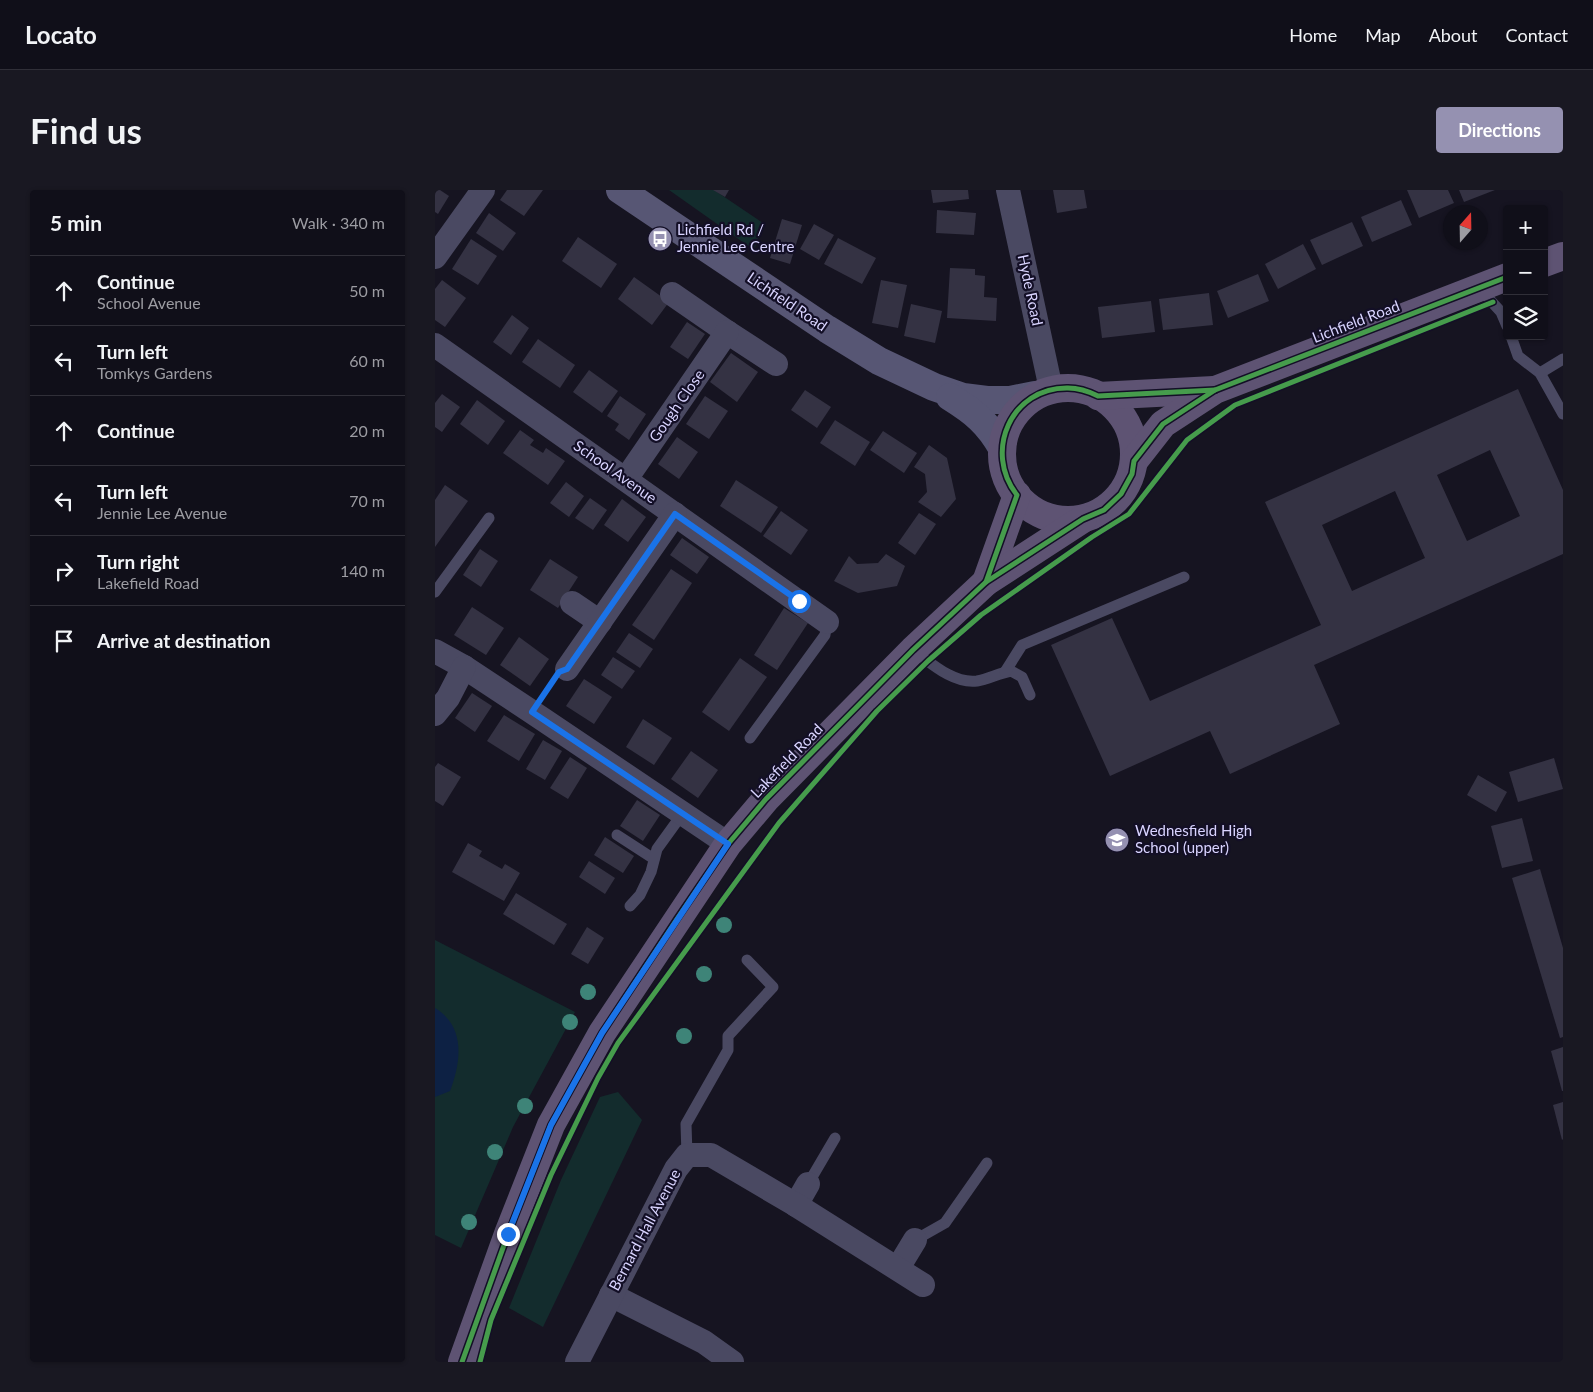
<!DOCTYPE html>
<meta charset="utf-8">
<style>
body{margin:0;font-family:Lato,sans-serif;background:#191822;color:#f1f3f6}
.controls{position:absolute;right:15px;top:15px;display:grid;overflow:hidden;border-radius:5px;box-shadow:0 1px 4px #0004}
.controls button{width:45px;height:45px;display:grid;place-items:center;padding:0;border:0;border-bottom:1px solid #302f38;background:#100f19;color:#f1f3f6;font:25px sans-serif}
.compass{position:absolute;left:1008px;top:15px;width:45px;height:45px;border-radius:50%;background:#100f19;box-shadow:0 1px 4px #0004;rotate:20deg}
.stop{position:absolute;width:15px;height:15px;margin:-11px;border:4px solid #1a73e8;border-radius:50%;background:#fff}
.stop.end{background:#1a73e8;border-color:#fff;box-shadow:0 1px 5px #0008}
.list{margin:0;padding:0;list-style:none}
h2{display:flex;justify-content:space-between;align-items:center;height:65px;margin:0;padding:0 20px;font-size:21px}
h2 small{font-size:16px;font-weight:400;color:#9c9ca2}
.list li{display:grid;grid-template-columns:32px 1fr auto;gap:15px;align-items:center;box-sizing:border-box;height:70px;padding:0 20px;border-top:1px solid #302f38}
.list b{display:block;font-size:19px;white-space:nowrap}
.list p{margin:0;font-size:16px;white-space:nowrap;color:#9c9ca2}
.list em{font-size:16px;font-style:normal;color:#9c9ca2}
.icon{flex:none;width:28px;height:28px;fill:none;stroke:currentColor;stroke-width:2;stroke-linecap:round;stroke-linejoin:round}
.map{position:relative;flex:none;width:1128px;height:1172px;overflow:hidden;border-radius:5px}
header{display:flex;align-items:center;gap:30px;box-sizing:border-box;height:70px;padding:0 25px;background:#100f19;border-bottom:1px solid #302f38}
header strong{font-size:24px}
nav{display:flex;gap:28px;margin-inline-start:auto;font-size:18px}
.intro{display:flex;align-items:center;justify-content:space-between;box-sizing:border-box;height:120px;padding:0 30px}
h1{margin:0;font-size:35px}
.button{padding:12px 22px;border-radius:5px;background:#9591b1;color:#fff;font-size:18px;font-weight:700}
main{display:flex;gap:30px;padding:0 30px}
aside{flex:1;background:#100f19;border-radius:5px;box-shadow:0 1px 4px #0004}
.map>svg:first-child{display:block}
.green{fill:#132c2d}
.water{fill:#0d2144}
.building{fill:#343243;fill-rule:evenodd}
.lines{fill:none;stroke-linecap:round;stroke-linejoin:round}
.path{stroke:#44505f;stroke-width:3;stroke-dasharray:2.5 4;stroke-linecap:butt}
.service{stroke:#4a4962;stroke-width:11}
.minor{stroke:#4a4962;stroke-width:24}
.secondary{stroke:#575674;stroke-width:28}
.primary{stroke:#5e5373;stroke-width:28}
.cycleway-casing{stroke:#130f26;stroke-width:8}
.cycleway{stroke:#469c4c;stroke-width:5}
.tree{fill:#3e8478}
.route{stroke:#1a73e8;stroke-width:6}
.labels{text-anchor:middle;stroke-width:4.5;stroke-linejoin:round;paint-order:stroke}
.poi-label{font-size:15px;fill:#d9d4ff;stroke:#130f26;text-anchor:start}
.street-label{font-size:15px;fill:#d9d4ff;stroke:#130f26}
</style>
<header>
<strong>Locato</strong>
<nav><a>Home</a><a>Map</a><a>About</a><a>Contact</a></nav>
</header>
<div class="intro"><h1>Find us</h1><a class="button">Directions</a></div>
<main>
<aside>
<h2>5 min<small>Walk · 340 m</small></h2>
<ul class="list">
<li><svg class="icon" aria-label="ahead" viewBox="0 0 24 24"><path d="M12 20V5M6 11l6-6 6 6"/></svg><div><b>Continue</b><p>School Avenue</p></div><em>50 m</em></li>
<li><svg class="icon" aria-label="left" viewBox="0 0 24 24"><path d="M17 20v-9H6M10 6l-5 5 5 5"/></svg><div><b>Turn left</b><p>Tomkys Gardens</p></div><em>60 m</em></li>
<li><svg class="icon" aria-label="ahead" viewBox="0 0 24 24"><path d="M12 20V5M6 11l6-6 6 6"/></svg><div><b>Continue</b></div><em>20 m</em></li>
<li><svg class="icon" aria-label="left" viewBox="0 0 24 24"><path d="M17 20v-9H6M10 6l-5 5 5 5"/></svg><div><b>Turn left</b><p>Jennie Lee Avenue</p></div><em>70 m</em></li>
<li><svg class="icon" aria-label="right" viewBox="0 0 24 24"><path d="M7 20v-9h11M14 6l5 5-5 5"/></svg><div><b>Turn right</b><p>Lakefield Road</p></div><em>140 m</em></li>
<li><svg class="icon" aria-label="arrive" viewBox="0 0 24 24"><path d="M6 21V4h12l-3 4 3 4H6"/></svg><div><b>Arrive at destination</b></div></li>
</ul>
</aside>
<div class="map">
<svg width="1128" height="1172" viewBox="0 0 1128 1172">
<rect width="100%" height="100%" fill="#161421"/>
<!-- green -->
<g class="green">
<polygon points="234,0 279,0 328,33 319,60"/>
<polygon points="0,750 140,822 78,937 26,1058 0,1045"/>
<polygon points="183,902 207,930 108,1137 74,1118 126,990 165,907"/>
</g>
<!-- water -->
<path class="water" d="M0,818C31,837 26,872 15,901L0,907Z"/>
<!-- building -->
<g class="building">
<polygon points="0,0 5,0 14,6 3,24 0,22"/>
<polygon points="72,0 108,0 89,26 65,10"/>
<polygon points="278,0 294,0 290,7"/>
<polygon points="496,0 533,0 534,9 498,13"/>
<polygon points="618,0 649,0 652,18 622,23"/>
<polygon points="972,0 1013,0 1019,13 984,28"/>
<polygon points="1024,0 1060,0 1029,12"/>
<polygon points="966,10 977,35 937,52 926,27"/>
<polygon points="502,20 541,23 539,45 501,43"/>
<polygon points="54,23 81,43 68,61 41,43"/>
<polygon points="347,29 367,35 355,74 335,68"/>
<polygon points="917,32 928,56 887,75 875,50"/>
<polygon points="379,34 399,45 384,70 365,59"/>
<polygon points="143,47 182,74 166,98 127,71"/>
<polygon points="403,48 441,68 427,94 389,74"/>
<polygon points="36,49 62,66 43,95 17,79"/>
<polygon points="868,54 881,79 843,99 830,74"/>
<polygon points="515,78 540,79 540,85 550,86 549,107 562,108 561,131 512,128"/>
<polygon points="823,84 834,111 793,128 782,101"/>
<polygon points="199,87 234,112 217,135 183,109"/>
<polygon points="7,90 31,108 10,137 0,130 0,99"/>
<polygon points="446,90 472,95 463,138 437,133"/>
<polygon points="774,103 778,135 728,140 724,109"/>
<polygon points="716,111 720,142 667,148 663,117"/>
<polygon points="476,114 507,121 500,153 469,146"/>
<polygon points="77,125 94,138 76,165 58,152"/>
<polygon points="252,132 270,144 253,169 235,157"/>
<polygon points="103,149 140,175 125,198 87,172"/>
<polygon points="296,163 323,182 302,212 275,192"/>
<polygon points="154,180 183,201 167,223 138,202"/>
<path d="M1083,199L1128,300V364L879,475L905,534L795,584L775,541L675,586L616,455L677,428L715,511L886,435L830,312ZM1055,260L1085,326L1032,351L1002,285ZM960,301L990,368L917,401L887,335Z"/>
<polygon points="370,200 396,217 382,238 356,220"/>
<polygon points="7,204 25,217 7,242 0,237 0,213"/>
<polygon points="185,206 211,224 194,250 180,240 184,234 172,226"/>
<polygon points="270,206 293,221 274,249 251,234"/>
<polygon points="42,210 70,231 53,255 25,234"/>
<polygon points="400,230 435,252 420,276 385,253"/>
<polygon points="85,240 99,250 95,255 108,263 111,258 130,271 113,295 68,263"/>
<polygon points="448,241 482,263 469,283 435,260"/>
<polygon points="242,247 263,262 244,289 223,274"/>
<polygon points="494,255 512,268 521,309 506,327 483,312 492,302 490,284 479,277"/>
<polygon points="301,290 343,317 326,343 285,316"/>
<polygon points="131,292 149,306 134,327 115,313"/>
<polygon points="10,295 33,311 0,357 0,310"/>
<polygon points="155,308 172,320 158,340 140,328"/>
<polygon points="187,309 211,327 193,352 169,335"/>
<polygon points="346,321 373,340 356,365 328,346"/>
<polygon points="484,323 501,334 480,365 463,353"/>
<polygon points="247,348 274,367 262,384 235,365"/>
<polygon points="45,359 63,371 46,397 28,385"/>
<polygon points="451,364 470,376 462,396 423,403 399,391 414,366 422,374 443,373"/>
<polygon points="115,369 143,387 123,418 95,400"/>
<polygon points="236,379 257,393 219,450 197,435"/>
<polygon points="37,417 69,438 51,465 19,445"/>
<polygon points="349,418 373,433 342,480 319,465"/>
<polygon points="194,443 218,459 205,478 181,462"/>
<polygon points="84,447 114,469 95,496 65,475"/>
<polygon points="178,467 200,481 187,499 166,485"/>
<polygon points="305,468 332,487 294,541 267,522"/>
<polygon points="149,489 177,507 159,534 131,516"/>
<polygon points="37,503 57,516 40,542 20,528"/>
<polygon points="69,525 100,544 84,571 52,551"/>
<polygon points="208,529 237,548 219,575 191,557"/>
<polygon points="108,550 127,561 110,590 91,579"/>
<polygon points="256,561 283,580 263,608 236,589"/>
<polygon points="135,567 152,578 133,609 115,598"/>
<polygon points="1119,568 1128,599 1083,612 1074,582"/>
<polygon points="3,573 26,587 8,616 0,611 0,577"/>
<polygon points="1043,585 1072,602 1061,622 1032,605"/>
<polygon points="202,610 225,625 208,651 185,636"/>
<polygon points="1087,628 1098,671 1067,678 1056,636"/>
<polygon points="170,647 199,666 188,683 159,665"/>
<polygon points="33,653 47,661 44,666 67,679 70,674 85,683 69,711 17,682"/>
<polygon points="154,671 180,688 170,704 144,687"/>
<polygon points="1105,679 1128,758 1128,847 1125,848 1077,688"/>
<polygon points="81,703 132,734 119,755 68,724"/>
<polygon points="152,737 169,748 153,774 136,764"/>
<polygon points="1128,857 1128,901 1127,901 1116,861"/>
<polygon points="1128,912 1128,949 1127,950 1118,915"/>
</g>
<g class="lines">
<!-- path -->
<polyline class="path" points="109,505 117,493"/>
<!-- service -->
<g class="service">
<polyline points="1044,98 1066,122 1072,136"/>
<polyline points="1076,146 1083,166 1105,183 1128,224"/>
<polyline points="1105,183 1128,169"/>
<polyline points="0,402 54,328"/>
<path d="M478,460C496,473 518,494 542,491C553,489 565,483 576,481L587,487L595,505"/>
<polyline points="570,482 587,455 749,387"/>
<polyline points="315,548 390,445 392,432"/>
<polyline points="182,645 219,669"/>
<polyline points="195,716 205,705 216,682 222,659 248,623"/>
<polyline points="252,965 251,934 293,860 293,846 338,797 312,770"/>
<polyline points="373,994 400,948"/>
<polyline points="480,1050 510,1033 552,973"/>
</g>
<!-- minor -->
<g class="minor">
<polyline points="573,0 616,199"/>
<polyline points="0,67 48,0"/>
<polyline points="237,104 292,142 341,174"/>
<polyline points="0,155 392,432"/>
<polyline points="191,289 292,142"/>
<polyline points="137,413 165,432"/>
<polyline points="0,461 29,477 97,522 293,654"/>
<polyline points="132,479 240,324"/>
<polyline points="0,524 13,508 29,477"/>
<polyline points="361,1015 373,994"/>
<polyline points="463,1078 480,1050"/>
<polyline points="176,1105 269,1152 297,1172"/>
<polyline points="142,1172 241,979 252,965 276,965 361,1015 488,1095"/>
</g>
<!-- secondary -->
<g class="secondary">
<polyline points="185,0 392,139 444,171 499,197 528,207 552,210 575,210 600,205"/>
<path d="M515,207C539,222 553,233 567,258"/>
</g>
<!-- primary -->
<g class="primary">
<polyline points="1109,73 1128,66"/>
<circle cx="633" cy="264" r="66"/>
<polyline points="663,206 779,200"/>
<polyline points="699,271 728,234 780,200 1072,87"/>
<polyline points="551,392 582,305"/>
<polyline points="27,1172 73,1044 116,935 167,843 293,654 331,609 478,460 551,392 648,329"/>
</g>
<defs>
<g id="cycleway">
<path d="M551,392L582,305C548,262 576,197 633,198C644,198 653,201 663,206L780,200"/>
<polyline points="27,1172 73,1044 116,935 167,843 242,729 293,654 331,609 478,460 551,392 648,329 669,320 686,304 697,284 699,271 728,234 780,200 1072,87"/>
<polyline points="45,1172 56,1130 116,985 163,888 183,853 344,633 442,521 493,471 546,425 657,347 694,324 752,250 800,215 1058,112"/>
</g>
</defs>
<!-- cycleway casing -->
<use href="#cycleway" class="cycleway-casing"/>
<!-- cycleway -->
<use href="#cycleway" class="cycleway"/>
</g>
<!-- trees -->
<g class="tree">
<circle cx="289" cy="735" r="8"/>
<circle cx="269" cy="784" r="8"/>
<circle cx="153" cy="802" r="8"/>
<circle cx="135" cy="832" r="8"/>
<circle cx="249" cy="846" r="8"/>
<circle cx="90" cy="916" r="8"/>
<circle cx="60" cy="962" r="8"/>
<circle cx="34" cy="1032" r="8"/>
</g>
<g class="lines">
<!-- route -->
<polyline class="route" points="73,1044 116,935 167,843 293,654 97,522 124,482 132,479 240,324 364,411"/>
</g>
<!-- icons -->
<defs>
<symbol id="bus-disc" viewBox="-11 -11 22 22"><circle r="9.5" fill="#9591b1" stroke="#130f26"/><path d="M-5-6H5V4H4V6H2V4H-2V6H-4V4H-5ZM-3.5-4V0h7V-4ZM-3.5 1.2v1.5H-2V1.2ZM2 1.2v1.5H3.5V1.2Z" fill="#fff"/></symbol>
<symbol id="school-disc" viewBox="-11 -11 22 22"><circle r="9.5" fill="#9591b1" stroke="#130f26"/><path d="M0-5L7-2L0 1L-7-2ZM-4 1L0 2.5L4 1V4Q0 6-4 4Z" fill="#fff"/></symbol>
</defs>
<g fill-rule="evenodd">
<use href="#bus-disc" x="211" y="35" width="28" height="28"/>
<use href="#school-disc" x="668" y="636" width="28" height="28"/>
</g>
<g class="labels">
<!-- poi labels -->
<g class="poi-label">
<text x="242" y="45">Lichfield Rd /<tspan x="242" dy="17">Jennie Lee Centre</tspan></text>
<text x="700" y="646">Wednesfield High<tspan x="700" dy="17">School (upper)</tspan></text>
</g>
<!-- street labels -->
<g class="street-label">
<text transform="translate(595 100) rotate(78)" y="5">Hyde Road</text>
<text transform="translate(352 112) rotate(34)" y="5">Lichfield Road</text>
<text transform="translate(921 132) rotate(-21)" y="5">Lichfield Road</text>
<text transform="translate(242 216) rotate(-55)" y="5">Gough Close</text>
<text transform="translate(180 282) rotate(35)" y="5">School Avenue</text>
<text transform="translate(352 571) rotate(-46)" y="5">Lakefield Road</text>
<text transform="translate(210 1040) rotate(-62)" y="5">Bernard Hall Avenue</text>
</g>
</g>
</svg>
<div class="controls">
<button>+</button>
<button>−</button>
<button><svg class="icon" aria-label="layers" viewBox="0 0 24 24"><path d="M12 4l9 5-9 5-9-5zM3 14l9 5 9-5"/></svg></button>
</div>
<svg class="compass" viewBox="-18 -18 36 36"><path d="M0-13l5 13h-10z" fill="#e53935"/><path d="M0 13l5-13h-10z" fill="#9c9ca2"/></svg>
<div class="stop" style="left:364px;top:411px"></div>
<div class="stop end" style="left:73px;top:1044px"></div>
</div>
</main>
